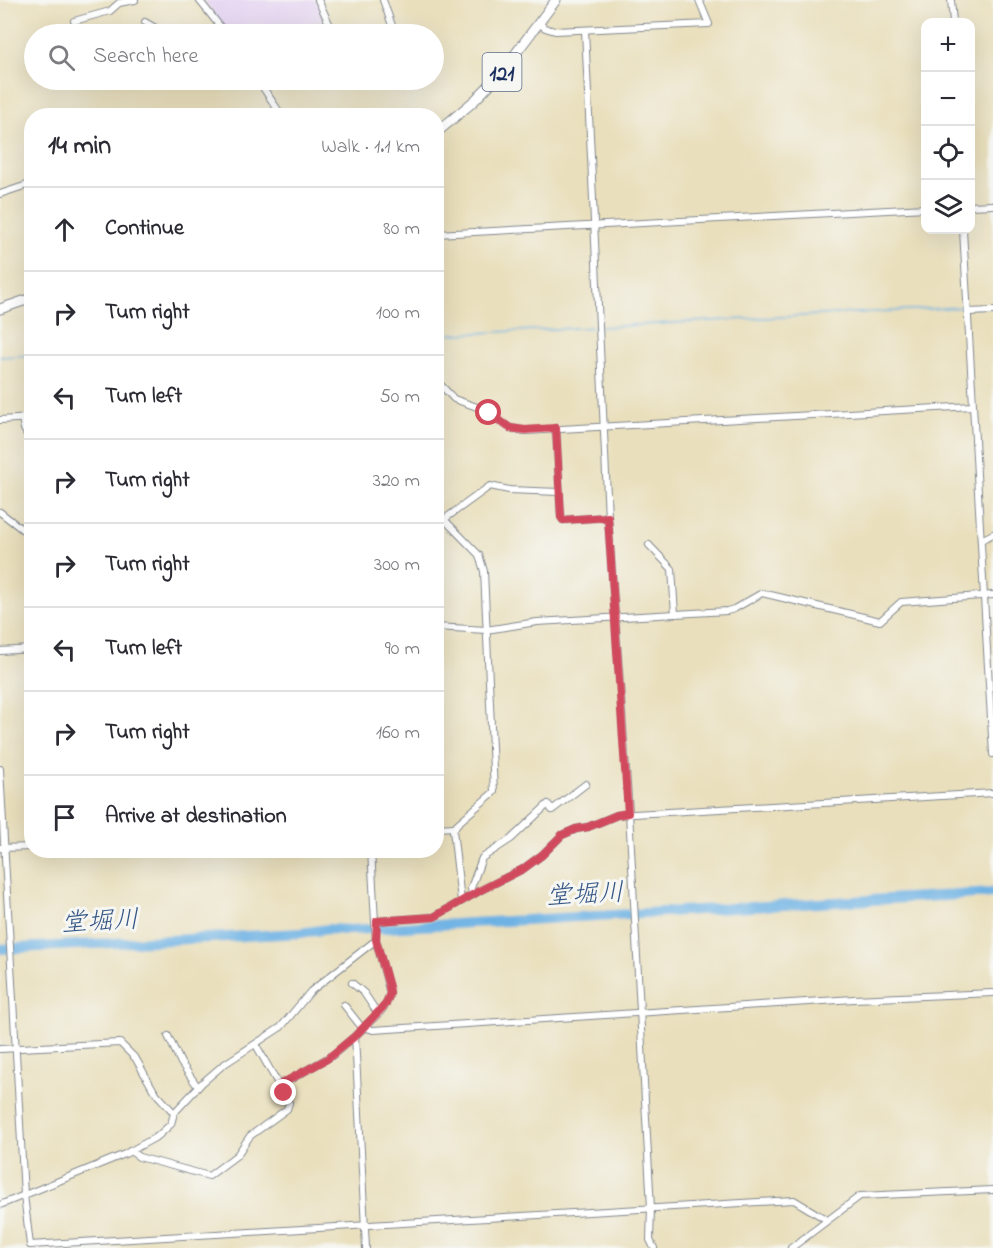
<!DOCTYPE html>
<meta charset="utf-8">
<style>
body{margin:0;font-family:"Indie Flower","Klee One",sans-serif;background:#f2f2f3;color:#2b2b33}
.controls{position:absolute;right:18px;top:18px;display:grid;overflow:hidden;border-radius:12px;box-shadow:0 6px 24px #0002}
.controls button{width:54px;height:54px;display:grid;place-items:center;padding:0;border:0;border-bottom:2px solid #e1e1e2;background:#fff;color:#2b2b33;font:30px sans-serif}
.stop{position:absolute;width:18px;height:18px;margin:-14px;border:4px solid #d1495b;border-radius:50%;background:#fff}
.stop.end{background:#d1495b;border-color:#fff;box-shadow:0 2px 6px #0008}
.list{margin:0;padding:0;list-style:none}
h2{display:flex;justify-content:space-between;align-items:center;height:78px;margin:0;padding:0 24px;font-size:26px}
h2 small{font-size:20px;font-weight:400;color:#7c7c81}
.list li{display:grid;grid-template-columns:39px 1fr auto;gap:18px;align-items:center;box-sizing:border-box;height:84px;padding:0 24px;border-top:2px solid #e1e1e2}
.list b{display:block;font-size:22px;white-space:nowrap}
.list em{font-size:20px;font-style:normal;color:#7c7c81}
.icon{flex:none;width:33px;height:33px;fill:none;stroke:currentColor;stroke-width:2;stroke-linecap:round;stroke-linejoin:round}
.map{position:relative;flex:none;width:993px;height:1248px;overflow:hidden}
.search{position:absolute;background:#fff;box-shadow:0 6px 24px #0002;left:24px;top:24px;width:420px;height:66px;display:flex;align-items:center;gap:15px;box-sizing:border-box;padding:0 21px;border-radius:33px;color:#7c7c81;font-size:22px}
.panel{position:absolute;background:#fff;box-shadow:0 6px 24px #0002;left:24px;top:108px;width:420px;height:750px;border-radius:24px}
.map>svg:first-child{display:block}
.built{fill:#e4d3f2}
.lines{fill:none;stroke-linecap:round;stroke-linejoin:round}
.stream{stroke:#6eb2e4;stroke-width:1.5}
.river{stroke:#6eb2e4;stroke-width:10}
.minor-casing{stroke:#82878d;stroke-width:8}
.highway-casing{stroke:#82878d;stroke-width:11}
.minor{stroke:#fff;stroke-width:6}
.highway{stroke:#fff;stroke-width:9}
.route{stroke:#d1495b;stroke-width:8}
.labels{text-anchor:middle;stroke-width:6;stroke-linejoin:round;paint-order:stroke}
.shield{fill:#f6f6f2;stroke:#5d6b8a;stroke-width:1.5}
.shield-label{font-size:22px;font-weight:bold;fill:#1b2f5e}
.water-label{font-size:26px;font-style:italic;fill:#345686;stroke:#f6f6f2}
</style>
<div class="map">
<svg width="993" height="1248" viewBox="0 0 993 1248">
<rect width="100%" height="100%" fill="#f6f6f2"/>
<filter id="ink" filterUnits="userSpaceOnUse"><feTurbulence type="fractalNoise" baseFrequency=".0167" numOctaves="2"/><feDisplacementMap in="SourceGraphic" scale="12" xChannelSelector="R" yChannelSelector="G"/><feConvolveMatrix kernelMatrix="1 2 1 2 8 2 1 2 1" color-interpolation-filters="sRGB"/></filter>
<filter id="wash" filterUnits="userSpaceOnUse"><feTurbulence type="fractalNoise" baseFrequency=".008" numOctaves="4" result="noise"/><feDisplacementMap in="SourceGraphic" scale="24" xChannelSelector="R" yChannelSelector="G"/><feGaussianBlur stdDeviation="1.35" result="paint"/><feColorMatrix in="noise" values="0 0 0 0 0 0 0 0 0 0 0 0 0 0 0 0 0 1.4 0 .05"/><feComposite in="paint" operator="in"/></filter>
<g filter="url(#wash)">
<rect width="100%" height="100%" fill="#e9dfbc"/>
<!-- built -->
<polygon class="built" points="203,0 316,0 325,20 306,26 309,34 229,34"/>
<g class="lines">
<!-- stream -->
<g class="stream">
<polyline points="970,307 993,306"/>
<polyline points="601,327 965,307"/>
<polyline points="436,335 597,327"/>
<polyline points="0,357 32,355"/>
</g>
<!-- river -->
<polyline class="river" points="0,949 301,933 328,929 351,930 993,893"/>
</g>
</g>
<g filter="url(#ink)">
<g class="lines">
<defs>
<g id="minor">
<polyline points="199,0 226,34"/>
<polyline points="318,0 334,34"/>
<polyline points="383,0 395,34"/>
<polyline points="951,0 953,22"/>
<polyline points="74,21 110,11 119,3 135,0"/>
<polyline points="145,22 166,34"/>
<polyline points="539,23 545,28 555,31 709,24 699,0"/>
<polyline points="585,30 608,517 629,813 651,1208 650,1240 654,1248"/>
<polyline points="258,80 282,116"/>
<polyline points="0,194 27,185 32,195"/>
<polyline points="970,206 993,205"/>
<polyline points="963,230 993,754"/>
<polyline points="436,234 926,208"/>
<polyline points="968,312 993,311"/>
<polyline points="436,380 454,399 480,408 510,428 525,431 973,406"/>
<polyline points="22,418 24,429 32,443"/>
<polyline points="0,420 32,418"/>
<polyline points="556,428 561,517 563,520 608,517"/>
<polyline points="436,511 479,555 484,571 494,792 457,824 453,830 461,901"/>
<polyline points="0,512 32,537"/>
<polyline points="446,518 490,486 509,490 559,492"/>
<polyline points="981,540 993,534"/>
<polyline points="649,545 672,569 675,614"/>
<polyline points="436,627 486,630 537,622 727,611 734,609 762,593 880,621 901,602 993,595"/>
<polyline points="0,651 32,649"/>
<polyline points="0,769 24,1195 30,1245 794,1200 827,1220"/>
<polyline points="436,828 455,827"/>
<polyline points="0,848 32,847"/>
<polyline points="472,895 471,888 482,858 511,839 548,804 552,810 586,784"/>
<polyline points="377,921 434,917 481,890 523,869 542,855 562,835 576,829 588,827 617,815 993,793"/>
<polyline points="352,983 364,993 378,1014"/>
<polyline points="344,1005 363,1029"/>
<polyline points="364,1027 373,1030 854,999 993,993"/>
<polyline points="168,1036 181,1063 198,1087"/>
<polyline points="0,1049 120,1043 136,1059 154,1091 174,1113"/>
<polyline points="279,1086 333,1055 355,1036"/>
<polyline points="130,1151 139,1157 209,1176 237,1155 250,1136 287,1109 289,1103 256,1045"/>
<polyline points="0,1205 125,1154 158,1136 171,1124 174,1113 202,1083 223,1065 281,1027 311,991 376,940"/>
<polyline points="366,1248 355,1036 381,1011 386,1004 390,993 376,940 371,850"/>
<polyline points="791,1248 860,1196 993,1190"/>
</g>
<g id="highway">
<polyline points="436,133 474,101 501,73 556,0"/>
<polyline points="0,309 32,298"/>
</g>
</defs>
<!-- minor casing -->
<use href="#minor" class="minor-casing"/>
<!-- highway casing -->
<use href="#highway" class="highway-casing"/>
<!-- minor -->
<use href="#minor" class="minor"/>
<!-- highway -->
<use href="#highway" class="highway"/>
</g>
</g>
<g class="lines" filter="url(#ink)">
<!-- route -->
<polyline class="route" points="284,1093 279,1086 281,1084 327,1059 355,1036 386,1004 390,993 389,987 376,940 377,921 434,917 481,890 523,869 542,855 562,835 576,829 588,827 617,815 628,813 608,517 563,520 561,517 556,428 525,430 510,428 489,413"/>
</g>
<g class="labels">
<!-- shield labels -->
<rect class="shield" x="482.5" y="53" width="39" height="38" rx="4.5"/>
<g class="shield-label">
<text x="502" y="80">121</text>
</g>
<!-- water labels -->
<g class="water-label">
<text transform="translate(585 893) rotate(-3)" y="9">堂堀川</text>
<text transform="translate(100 920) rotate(-3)" y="9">堂堀川</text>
</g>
</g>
</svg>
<div class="controls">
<button>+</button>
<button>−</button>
<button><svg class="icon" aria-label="locate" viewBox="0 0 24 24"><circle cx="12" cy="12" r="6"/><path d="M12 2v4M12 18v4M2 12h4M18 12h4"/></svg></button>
<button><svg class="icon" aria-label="layers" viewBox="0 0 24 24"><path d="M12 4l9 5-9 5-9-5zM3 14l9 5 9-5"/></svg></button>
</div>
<div class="stop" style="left:489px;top:413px"></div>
<div class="stop end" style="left:284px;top:1093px"></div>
<div class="search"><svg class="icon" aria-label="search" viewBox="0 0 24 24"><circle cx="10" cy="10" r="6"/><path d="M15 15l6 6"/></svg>Search here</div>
<section class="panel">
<h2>14 min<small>Walk · 1.1 km</small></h2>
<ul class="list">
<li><svg class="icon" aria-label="ahead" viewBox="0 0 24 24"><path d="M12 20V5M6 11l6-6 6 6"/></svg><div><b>Continue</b></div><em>80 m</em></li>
<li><svg class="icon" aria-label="right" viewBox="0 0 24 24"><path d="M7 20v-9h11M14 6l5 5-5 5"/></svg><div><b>Turn right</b></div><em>100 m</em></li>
<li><svg class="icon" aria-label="left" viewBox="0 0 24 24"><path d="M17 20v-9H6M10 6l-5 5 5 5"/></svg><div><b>Turn left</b></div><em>50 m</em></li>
<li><svg class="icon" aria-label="right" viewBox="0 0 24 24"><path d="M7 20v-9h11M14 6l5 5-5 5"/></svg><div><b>Turn right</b></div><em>320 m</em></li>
<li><svg class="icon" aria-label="right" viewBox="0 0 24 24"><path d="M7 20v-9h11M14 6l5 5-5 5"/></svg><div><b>Turn right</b></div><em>300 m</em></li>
<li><svg class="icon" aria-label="left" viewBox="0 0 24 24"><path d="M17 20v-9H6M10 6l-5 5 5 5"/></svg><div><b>Turn left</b></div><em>90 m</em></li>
<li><svg class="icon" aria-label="right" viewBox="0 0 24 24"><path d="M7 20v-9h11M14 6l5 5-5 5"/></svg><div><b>Turn right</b></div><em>160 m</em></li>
<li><svg class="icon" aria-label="arrive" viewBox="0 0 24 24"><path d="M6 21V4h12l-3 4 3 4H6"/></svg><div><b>Arrive at destination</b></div></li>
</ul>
</section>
</div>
